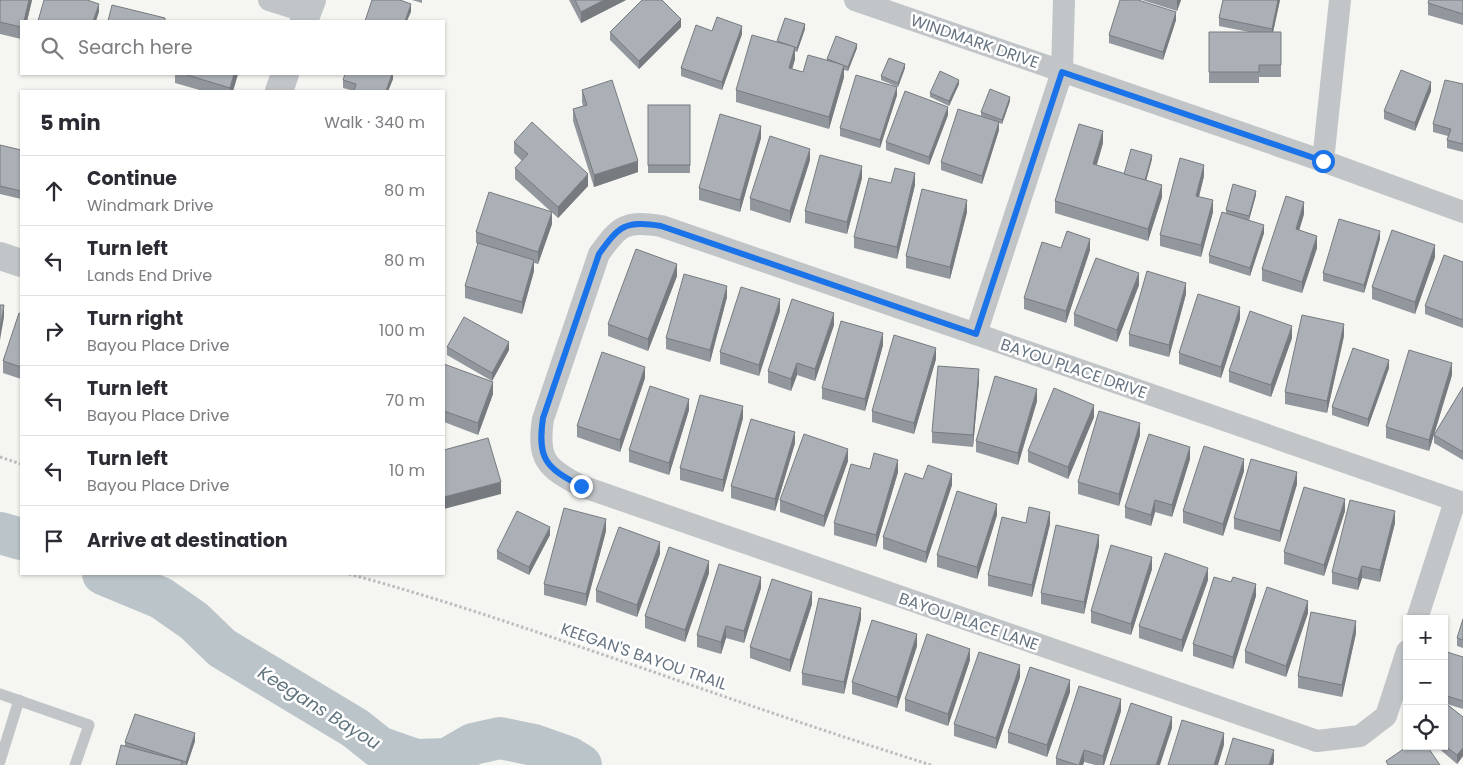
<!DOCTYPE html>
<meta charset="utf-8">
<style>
body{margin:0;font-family:Poppins,sans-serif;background:#f2f2f3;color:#2b2b33}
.controls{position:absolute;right:15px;bottom:15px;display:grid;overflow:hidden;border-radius:0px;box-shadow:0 1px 4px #0004}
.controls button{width:45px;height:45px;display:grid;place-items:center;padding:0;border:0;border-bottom:1px solid #e1e1e2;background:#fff;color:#2b2b33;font:25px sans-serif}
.stop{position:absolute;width:15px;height:15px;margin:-11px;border:4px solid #1a73e8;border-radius:50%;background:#fff}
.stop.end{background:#1a73e8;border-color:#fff;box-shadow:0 1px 5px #0008}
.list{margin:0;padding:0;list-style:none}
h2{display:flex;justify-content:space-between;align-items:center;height:65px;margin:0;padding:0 20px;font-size:21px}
h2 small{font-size:16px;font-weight:400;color:#7c7c81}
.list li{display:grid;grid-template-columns:32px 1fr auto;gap:15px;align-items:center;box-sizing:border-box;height:70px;padding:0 20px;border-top:1px solid #e1e1e2}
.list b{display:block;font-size:19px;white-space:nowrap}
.list p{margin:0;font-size:16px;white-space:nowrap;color:#7c7c81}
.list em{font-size:16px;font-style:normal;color:#7c7c81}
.icon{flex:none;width:28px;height:28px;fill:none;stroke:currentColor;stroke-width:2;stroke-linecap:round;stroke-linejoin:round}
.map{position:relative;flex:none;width:1463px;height:765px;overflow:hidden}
.search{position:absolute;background:#fff;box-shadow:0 1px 4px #0004;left:20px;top:20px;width:425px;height:55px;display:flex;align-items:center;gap:12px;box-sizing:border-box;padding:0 18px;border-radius:0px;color:#7c7c81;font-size:19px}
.panel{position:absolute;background:#fff;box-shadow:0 1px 4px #0004;left:20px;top:90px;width:425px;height:485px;border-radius:0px}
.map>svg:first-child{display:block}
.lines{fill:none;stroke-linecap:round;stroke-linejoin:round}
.river{stroke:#bbc4c9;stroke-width:42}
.path{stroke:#bbbdbf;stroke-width:3;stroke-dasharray:2.5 2.5;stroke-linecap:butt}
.service{stroke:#c1c5c8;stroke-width:11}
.minor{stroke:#c1c5c8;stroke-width:22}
.tertiary{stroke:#c1c5c8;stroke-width:28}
.wall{fill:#92979d}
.shaded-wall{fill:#777b7f}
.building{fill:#aab0b6;stroke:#777b7f}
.route{stroke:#1a73e8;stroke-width:6}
.labels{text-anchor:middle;stroke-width:5;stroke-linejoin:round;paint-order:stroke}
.street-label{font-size:16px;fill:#667482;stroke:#fff}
.water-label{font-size:18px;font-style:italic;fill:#62757f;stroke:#fff}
</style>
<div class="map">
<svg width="1463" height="765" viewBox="0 0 1463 765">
<rect width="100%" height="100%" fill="#f5f6f2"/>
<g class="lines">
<!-- river -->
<g class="river">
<polyline points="0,533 21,539"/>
<polyline points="103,574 161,598 194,621 222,648 355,728 379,747 416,760 447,759 473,744 500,738 534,745 568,757 581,765"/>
</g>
<!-- path -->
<g class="path">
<polyline points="0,457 21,464"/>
<path d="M349,574C450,601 548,636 648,670C742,703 836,735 931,765"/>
</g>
<!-- service -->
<g class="service">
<polyline points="0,694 89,725 75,765"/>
<polyline points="0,761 19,700"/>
</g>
<!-- minor -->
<g class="minor">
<polyline points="269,0 307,12"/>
<polyline points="855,0 1323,161 1463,212"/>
<polyline points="1323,161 1340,0"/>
<polyline points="976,334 1062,72 1064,0"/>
<polyline points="1417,619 1455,501"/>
<path d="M1407,651L1386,716L1360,736L1317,741L581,486C546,468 537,459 543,419L599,254C619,226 625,220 661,226L976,334L1463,503"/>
</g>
<!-- tertiary -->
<g class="tertiary">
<polyline points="304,21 312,0"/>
<polyline points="279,91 285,74"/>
<polyline points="0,256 21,263"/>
</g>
</g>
<!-- wall -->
<g class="wall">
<polygon points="0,0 32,0 27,21 21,21 21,39 0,34"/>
<polygon points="412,0 422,0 422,3"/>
<polygon points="569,0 626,0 581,23"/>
<polygon points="1142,0 1181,0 1177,11"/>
<polygon points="1223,0 1280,0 1273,32 1281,32 1281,77 1259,77 1259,83 1209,83 1209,32 1249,32 1219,26 1219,18"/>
<polygon points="1463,0 1463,25 1428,15 1428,3"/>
<polygon points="1176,20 1163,60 1109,43 1109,35"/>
<polygon points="681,27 639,69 610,40 610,32"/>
<polygon points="805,29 797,52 795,51 795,59 792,69 803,72 827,61 827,59 857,48 848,71 844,70 844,77 829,129 736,102 736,90 777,42"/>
<polygon points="712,31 742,34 722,90 681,76 681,68"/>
<polygon points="905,68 898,87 881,80 881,76"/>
<polygon points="175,74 238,74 233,91 203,91 175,83"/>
<polygon points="393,74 393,79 388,91 354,91 343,88 343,80"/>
<polygon points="959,84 949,106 930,97 930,93"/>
<polygon points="1463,84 1463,152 1447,148 1447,140 1448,136 1433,132 1433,124"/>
<polygon points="582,90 638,172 594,187 573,121 573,109 583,106 582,102"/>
<polygon points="1431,91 1415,131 1384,119 1384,111"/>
<polygon points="897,95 880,148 840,136 840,128"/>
<polygon points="1010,101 1002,124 999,123 999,130 982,184 941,170 941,162 994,121 981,116 981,112"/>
<rect x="648" y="105" width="42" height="68"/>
<polygon points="948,115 929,165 886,150 886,142"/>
<polygon points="761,138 740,212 699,200 699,188"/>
<polygon points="514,142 588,186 558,218 515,179 515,168 522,161 514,153"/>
<polygon points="1103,143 1097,165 1124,174 1152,159 1146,180 1162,197 1148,241 1055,213 1055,201"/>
<polygon points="0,145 21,150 21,199 0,194"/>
<polygon points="810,160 790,223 750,210 750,198"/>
<polygon points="1204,176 1199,197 1213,212 1201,257 1160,246 1160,235"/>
<polygon points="862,178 847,234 805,223 805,211"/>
<polygon points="891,183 915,185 897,259 854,248 854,237"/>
<polygon points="1256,195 1249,220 1264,233 1250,276 1209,263 1209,255 1226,213 1226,210"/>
<polygon points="967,212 950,279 906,268 906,256"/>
<polygon points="1304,214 1299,230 1317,248 1302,293 1262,281 1262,269"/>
<polygon points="552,224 538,264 534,263 534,271 522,314 465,298 465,286 478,244 476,243 476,232"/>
<polygon points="1380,239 1364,293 1323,281 1323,273"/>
<polygon points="1061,248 1090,250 1066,323 1024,309 1024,298"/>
<polygon points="1435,257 1415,314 1372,299 1372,287"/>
<polygon points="1463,262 1463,328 1425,314 1425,306"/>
<polygon points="677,276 648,351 608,336 608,324"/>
<polygon points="1139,285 1117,342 1074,326 1074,314"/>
<polygon points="1186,294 1169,357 1129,346 1129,334"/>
<polygon points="727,297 710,362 666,349 666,338"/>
<polygon points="780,311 759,376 720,364 720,352"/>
<polygon points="21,314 21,379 3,373 3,361"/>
<polygon points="1240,319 1221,378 1179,364 1179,353"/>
<polygon points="834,325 815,381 797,375 791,391 768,383 768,371"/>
<polygon points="1344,336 1327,413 1285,404 1285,392"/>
<polygon points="1292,338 1271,397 1229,382 1229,371"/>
<polygon points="883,345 865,411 822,399 822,388"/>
<polygon points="447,347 509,350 492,381 447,355"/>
<polygon points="936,359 914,434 872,422 872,411"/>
<polygon points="444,364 493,394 478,435 444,422"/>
<polygon points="1389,368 1368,427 1332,415 1332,407"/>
<polygon points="1452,375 1429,451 1386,438 1386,427"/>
<polygon points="645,378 620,452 577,437 577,426"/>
<polygon points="979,381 973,447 932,443 932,432"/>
<polygon points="1463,387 1463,460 1434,443 1434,435"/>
<polygon points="1037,401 1018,465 976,452 976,441"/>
<polygon points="689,410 669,475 629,462 629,450"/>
<polygon points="1094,417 1068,479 1028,462 1028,451"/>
<polygon points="743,418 723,492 680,480 680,468"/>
<polygon points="1140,435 1119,506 1078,494 1078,482"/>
<polygon points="795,443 775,511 731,498 731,486"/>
<polygon points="1190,459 1172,517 1155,512 1151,526 1125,518 1125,507"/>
<polygon points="848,461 824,527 780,512 780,500"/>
<polygon points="870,469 898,472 876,547 834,535 834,523"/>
<polygon points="1244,471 1223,536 1183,523 1183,511"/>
<polygon points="923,479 952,485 926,563 883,549 883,537"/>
<polygon points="1297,484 1280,542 1234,529 1234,518"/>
<polygon points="1345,511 1324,576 1284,564 1284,552"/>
<polygon points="997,515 977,579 937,567 937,555"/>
<polygon points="1395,523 1380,582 1362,578 1358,590 1332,584 1332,572"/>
<polygon points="1050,524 1032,597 988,586 988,575"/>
<polygon points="606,531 586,606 544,595 544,584"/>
<polygon points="550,535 529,575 497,559 497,551"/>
<polygon points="1099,546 1084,614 1041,604 1041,593"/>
<polygon points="660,554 637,617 596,602 596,590"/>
<polygon points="1152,569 1131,635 1091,623 1091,611"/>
<polygon points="709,573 685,642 645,628 645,616"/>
<polygon points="1208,580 1182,652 1139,638 1139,626"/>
<polygon points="761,588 744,643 726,638 721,654 697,647 697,635"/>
<polygon points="1256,596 1233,669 1193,656 1193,644"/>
<polygon points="812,604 790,672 750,658 750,647"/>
<polygon points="1308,613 1286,677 1245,663 1245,651"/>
<polygon points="861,619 844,694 802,685 802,673"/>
<polygon points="1463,619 1463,648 1457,646 1457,638"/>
<polygon points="1356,633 1342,697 1298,688 1298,676"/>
<polygon points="917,646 897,708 852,694 852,682"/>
<polygon points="1463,657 1463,709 1447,704 1463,717 1463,756 1457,764 1436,746 1444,746 1444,662"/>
<polygon points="970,660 948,726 905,711 905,699"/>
<polygon points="1020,677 996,749 954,736 954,724"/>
<polygon points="1070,692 1047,757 1008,743 1008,732"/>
<polygon points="1121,711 1104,765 1095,765 1084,762 1083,765 1056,765 1056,758"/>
<polygon points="195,741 187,765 116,765 125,746 125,742"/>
</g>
<!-- shaded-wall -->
<g class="shaded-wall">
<polygon points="29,0 32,0 27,21 24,21"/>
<polygon points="604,0 626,0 581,23 581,12"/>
<polygon points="1177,0 1181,0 1177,11"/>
<polygon points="1278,0 1280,0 1272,37 1272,29"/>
<polygon points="99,4 99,12 96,21 93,21"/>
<polygon points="411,4 411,12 407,21 405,21"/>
<polygon points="1176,12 1176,20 1163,60 1163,52"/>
<polygon points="681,19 681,27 639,69 639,61"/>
<polygon points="805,24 805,29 797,52 797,48"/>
<polygon points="742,26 742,34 722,90 722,82"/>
<polygon points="857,44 857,48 848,71 848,67"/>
<polygon points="795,47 795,59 789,80 789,68"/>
<polygon points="905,64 905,68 898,87 898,83"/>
<polygon points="844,65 844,77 829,129 829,117"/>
<polygon points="234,74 238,74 233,91 230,91 230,88"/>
<polygon points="392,74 393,74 393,79 388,91 386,91"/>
<polygon points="959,80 959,84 949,106 949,101"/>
<polygon points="1431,82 1431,91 1415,131 1415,123"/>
<polygon points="897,87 897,95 880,148 880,140"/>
<polygon points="1010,97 1010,101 1002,124 1002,120"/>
<polygon points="948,107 948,115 929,165 929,157"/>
<polygon points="999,122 999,130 982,184 982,176"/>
<polygon points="761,126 761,138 740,212 740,200"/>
<polygon points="1103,131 1103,143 1093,176 1093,164"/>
<polygon points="810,149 810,160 790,223 790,211"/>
<polygon points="1152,155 1152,159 1145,185 1145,181"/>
<polygon points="638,161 638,172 594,187 594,175"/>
<polygon points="1204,165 1204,176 1196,208 1196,196"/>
<polygon points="862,166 862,178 847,234 847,222"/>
<polygon points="915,173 915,185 897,259 897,247"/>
<polygon points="588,174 588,186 558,218 558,207"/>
<polygon points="1162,185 1162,197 1148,241 1148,229"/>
<polygon points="1256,191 1256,195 1249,220 1249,216"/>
<polygon points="967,200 967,212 950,279 950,267"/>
<polygon points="1213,200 1213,212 1201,257 1201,245"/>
<polygon points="1304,202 1304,214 1296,241 1296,229"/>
<polygon points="552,212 552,224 538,264 538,252"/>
<polygon points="1264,225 1264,233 1250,276 1250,268"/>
<polygon points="1380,231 1380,239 1364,293 1364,285"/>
<polygon points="1317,236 1317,248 1302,293 1302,282"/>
<polygon points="1090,239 1090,250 1066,323 1066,311"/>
<polygon points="1435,245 1435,257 1415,314 1415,302"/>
<polygon points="534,260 534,271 522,314 522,302"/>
<polygon points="677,264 677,276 648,351 648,339"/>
<polygon points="1139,273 1139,285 1117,342 1117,330"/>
<polygon points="1186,283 1186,294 1169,357 1169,345"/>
<polygon points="727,286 727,297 710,362 710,350"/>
<polygon points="780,299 780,311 759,376 759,365"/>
<polygon points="4,305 4,317 0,340 0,328"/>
<polygon points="1240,307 1240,319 1221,378 1221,367"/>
<polygon points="834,313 834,325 815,381 815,369"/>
<polygon points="1344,324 1344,336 1327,413 1327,401"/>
<polygon points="1292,326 1292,338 1271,397 1271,385"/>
<polygon points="883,333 883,345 865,411 865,399"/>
<polygon points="509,342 509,350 492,381 492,373"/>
<polygon points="936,348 936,359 914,434 914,423"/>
<polygon points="1389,360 1389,368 1368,427 1368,419"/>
<polygon points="797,363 797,375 791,391 791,379"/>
<polygon points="1452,363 1452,375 1429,451 1429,440"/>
<polygon points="645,367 645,378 620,452 620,440"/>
<polygon points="979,369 979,381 973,447 973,435"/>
<polygon points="493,382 493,394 478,435 478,423"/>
<polygon points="1037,389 1037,401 1018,465 1018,453"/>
<polygon points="689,399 689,410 669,475 669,463"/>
<polygon points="1094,405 1094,417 1068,479 1068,467"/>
<polygon points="743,406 743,418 723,492 723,480"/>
<polygon points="1140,423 1140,435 1119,506 1119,494"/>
<polygon points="795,432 795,443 775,511 775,499"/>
<polygon points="1190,447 1190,459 1172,517 1172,505"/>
<polygon points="848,449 848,461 824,527 824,516"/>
<polygon points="1244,459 1244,471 1223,536 1223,524"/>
<polygon points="898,460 898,472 876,547 876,535"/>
<polygon points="1297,472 1297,484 1280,542 1280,531"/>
<polygon points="952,474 952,485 926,563 926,552"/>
<polygon points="501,482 501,494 444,509 444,497"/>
<polygon points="1345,499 1345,511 1324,576 1324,565"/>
<polygon points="1155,500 1155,512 1151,526 1151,515"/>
<polygon points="997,504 997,515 977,579 977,567"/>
<polygon points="1395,511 1395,523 1380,582 1380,570"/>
<polygon points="1050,512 1050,524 1032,597 1032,585"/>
<polygon points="606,519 606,531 586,606 586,594"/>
<polygon points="550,527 550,535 529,575 529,567"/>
<polygon points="1099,535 1099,546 1084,614 1084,602"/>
<polygon points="660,542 660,554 637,617 637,605"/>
<polygon points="1152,557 1152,569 1131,635 1131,624"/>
<polygon points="709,561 709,573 685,642 685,630"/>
<polygon points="1362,566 1362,578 1358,590 1358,579"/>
<polygon points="1208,568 1208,580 1182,652 1182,640"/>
<polygon points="761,577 761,588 744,643 744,631"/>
<polygon points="1256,584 1256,596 1233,669 1233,657"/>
<polygon points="812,592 812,604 790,672 790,660"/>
<polygon points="1308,601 1308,613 1286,677 1286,666"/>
<polygon points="861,608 861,619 844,694 844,682"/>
<polygon points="1356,621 1356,633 1342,697 1342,685"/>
<polygon points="726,626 726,638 721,654 721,642"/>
<polygon points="917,634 917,646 897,708 897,697"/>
<polygon points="970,649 970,660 948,726 948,714"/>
<polygon points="1020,665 1020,677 996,749 996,738"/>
<polygon points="1070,680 1070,692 1047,757 1047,745"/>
<polygon points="1121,699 1121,711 1104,765 1103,765 1103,756"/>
<polygon points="1172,717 1172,728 1160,765 1156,765"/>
<polygon points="195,733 195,741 187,765 186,765 186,762"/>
<polygon points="1224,733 1224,745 1218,765 1214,765"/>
<polygon points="1463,748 1463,756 1457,764 1457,755"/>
<polygon points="1084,750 1084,762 1083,765 1079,765"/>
<polygon points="1274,750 1274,762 1273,765 1269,765"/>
</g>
<!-- building -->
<g class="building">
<polygon points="0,0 29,0 24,21 21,21 21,27 0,22"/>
<polygon points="44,0 87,0 99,4 93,21 38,21"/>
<polygon points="372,0 400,0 411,4 405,21 365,21"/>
<polygon points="575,0 604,0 581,12"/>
<polygon points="642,0 662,0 681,19 639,61 610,32"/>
<polygon points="1120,0 1138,0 1176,12 1163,52 1109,35"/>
<polygon points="1223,0 1278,0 1272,29 1219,18"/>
<polygon points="1429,0 1463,0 1463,14 1428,3"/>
<polygon points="112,5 165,18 165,21 108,21"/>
<polygon points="717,17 742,26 722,82 681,68 696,25 712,31"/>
<polygon points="785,18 805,24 797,48 777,41"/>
<polygon points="1209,32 1281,32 1281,65 1259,65 1259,72 1209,72"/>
<polygon points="752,35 795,47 789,68 803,72 808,55 844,65 829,117 736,90"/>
<polygon points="836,36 857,44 848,67 827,59"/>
<polygon points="889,58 905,64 898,83 881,76"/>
<polygon points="1401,70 1431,82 1415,123 1384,111"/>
<polygon points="940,71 959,80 949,101 930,93"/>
<polygon points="184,74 234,74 230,88"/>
<polygon points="345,74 392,74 386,91 354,91 356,84 343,80"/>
<polygon points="856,75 897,87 880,140 840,128"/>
<polygon points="612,80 638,161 594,175 573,109 587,105 582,90"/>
<polygon points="1445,80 1463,84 1463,144 1447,140 1451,129 1433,124"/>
<polygon points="990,89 1010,97 1002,120 981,112"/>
<polygon points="905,91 948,107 929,157 886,142"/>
<rect x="648" y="105" width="42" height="60"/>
<polygon points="958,109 999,122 982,176 941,162"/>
<polygon points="720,114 761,126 740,200 699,188"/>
<polygon points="532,122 588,174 558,207 515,168 528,154 514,142"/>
<polygon points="1079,124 1103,131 1093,164 1162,185 1148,229 1055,201"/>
<polygon points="770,136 810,149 790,211 750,198"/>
<polygon points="0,145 21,150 21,191 0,186"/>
<polygon points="1131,149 1152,155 1145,180 1124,174"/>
<polygon points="820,155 862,166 847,222 805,211"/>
<polygon points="1180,158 1204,165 1196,196 1213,200 1201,245 1160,235"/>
<polygon points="895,168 915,173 897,247 854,237 869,178 891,183"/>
<polygon points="1233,184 1256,191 1249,216 1226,210"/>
<polygon points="922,189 967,200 950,267 906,256"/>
<polygon points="489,192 552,212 538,252 476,232"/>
<polygon points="1286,196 1304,202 1296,229 1317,236 1302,282 1262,269"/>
<polygon points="1222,212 1264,225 1250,268 1209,255"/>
<polygon points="1339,219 1380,231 1364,285 1323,273"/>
<polygon points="1392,230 1435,245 1415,302 1372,287"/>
<polygon points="1067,231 1090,239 1066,311 1024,298 1042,242 1061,248"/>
<polygon points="478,243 534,260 522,302 465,286"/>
<polygon points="636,249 677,264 648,339 608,324"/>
<polygon points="1444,255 1463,262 1463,320 1425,306"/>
<polygon points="1096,258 1139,273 1117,330 1074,314"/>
<polygon points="1147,271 1186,283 1169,345 1129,334"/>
<polygon points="684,274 727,286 710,350 666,338"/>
<polygon points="741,287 780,299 759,365 720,352"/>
<polygon points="1198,294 1240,307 1221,367 1179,353"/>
<polygon points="792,299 834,313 815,369 797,363 791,379 768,371"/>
<polygon points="0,305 4,305 0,328"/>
<polygon points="1250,311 1292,326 1271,385 1229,371"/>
<polygon points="19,313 21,314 21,367 3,361"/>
<polygon points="1302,315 1344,324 1327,401 1285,392"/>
<polygon points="464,317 509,342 492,373 447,347"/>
<polygon points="841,321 883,333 865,399 822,388"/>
<polygon points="894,335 936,348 914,423 872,411"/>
<polygon points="1353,348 1389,360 1368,419 1332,407"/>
<polygon points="1409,350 1452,363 1429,440 1386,427"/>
<polygon points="602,352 645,367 620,440 577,426"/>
<polygon points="444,364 493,382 478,423 444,411"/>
<polygon points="938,366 979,369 973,435 932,432"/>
<polygon points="995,376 1037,389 1018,453 976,441"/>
<polygon points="650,386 689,399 669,463 629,450"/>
<polygon points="1463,387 1463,452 1434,435"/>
<polygon points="1054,388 1094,405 1068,467 1028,451"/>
<polygon points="700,395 743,406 723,480 680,468"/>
<polygon points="1099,411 1140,423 1119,494 1078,482"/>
<polygon points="751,419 795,432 775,499 731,486"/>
<polygon points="804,434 848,449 824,516 780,500"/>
<polygon points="1149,434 1190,447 1172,505 1155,500 1151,515 1125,507"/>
<polygon points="488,438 501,482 444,497 444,450"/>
<polygon points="1204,446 1244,459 1223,524 1183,511"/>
<polygon points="874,453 898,460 876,535 834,523 851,464 870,469"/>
<polygon points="1251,459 1297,472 1280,531 1234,518"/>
<polygon points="928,465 952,474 926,552 883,537 905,473 923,479"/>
<polygon points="1304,487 1345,499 1324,565 1284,552"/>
<polygon points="957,491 997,504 977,567 937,555"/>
<polygon points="1350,500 1395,511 1380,570 1362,566 1358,579 1332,572"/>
<polygon points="1029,507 1050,512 1032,585 988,575 1002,517 1026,523"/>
<polygon points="564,508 606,519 586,594 544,584"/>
<polygon points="517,511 550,527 529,567 497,551"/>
<polygon points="1056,525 1099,535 1084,602 1041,593"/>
<polygon points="619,527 660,542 637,605 596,590"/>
<polygon points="1111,545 1152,557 1131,624 1091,611"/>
<polygon points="669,547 709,561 685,630 645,616"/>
<polygon points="1165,553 1208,568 1182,640 1139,626"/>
<polygon points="719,564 761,577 744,631 726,626 721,642 697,635"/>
<polygon points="1214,577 1231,582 1233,577 1256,584 1233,657 1193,644"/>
<polygon points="772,579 812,592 790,660 750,647"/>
<polygon points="1267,587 1308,601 1286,666 1245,651"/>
<polygon points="819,598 861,608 844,682 802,673"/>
<polygon points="1311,612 1356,621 1342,685 1298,676"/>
<polygon points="1463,619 1463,640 1457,638"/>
<polygon points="872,620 917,634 897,697 852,682"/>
<polygon points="927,634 970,649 948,714 905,699"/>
<polygon points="979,652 1020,665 996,738 954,724"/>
<polygon points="1447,652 1463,657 1463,701 1444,695 1444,662"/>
<polygon points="1030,667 1070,680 1047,745 1008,732"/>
<polygon points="1079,686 1121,699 1103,756 1084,750 1079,765 1077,765 1056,758"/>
<polygon points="1444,702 1463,717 1463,748 1457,755 1444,745"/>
<polygon points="1131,703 1172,717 1156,765 1110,765"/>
<polygon points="135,714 195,733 186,762 125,742"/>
<polygon points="1182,720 1224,733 1214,765 1168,765"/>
<polygon points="1233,738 1274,750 1269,765 1225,765"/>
<polygon points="121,745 182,761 181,765 116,765"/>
<polygon points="1408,746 1427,746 1440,765 1388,765 1386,761"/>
</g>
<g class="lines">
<!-- route -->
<path class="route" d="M581,486C546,468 537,459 543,418L599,254C619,226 625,220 661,226L976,334L1062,72L1323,161"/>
</g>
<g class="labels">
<!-- street labels -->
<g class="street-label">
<text transform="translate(975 41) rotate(19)" y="6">WINDMARK DRIVE</text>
<text transform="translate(1074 368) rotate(19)" y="6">BAYOU PLACE DRIVE</text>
<text transform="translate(969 621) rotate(19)" y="6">BAYOU PLACE LANE</text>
<text transform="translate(644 656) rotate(19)" y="6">KEEGAN'S BAYOU TRAIL</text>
</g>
<!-- water labels -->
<g class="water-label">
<text transform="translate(319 708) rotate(32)" y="6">Keegans Bayou</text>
</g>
</g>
</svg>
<div class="controls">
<button>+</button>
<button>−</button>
<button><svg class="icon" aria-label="locate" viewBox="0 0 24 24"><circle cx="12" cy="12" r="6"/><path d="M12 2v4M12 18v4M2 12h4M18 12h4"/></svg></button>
</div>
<div class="stop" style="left:1323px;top:161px"></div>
<div class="stop end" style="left:581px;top:486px"></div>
<div class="search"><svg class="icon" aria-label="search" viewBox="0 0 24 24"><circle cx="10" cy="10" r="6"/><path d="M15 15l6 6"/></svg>Search here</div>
<section class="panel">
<h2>5 min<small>Walk · 340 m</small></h2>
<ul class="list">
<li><svg class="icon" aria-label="ahead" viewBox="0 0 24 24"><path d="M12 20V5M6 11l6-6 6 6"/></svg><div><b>Continue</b><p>Windmark Drive</p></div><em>80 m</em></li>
<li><svg class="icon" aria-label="left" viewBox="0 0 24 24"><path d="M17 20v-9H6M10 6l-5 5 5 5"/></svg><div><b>Turn left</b><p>Lands End Drive</p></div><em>80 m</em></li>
<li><svg class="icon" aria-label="right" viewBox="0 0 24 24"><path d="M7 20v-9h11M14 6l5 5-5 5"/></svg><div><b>Turn right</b><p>Bayou Place Drive</p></div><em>100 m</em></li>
<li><svg class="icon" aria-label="left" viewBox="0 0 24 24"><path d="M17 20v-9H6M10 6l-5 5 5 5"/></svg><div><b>Turn left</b><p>Bayou Place Drive</p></div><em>70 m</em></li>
<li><svg class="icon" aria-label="left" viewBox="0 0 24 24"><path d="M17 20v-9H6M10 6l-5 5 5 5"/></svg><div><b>Turn left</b><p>Bayou Place Drive</p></div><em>10 m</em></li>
<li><svg class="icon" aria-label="arrive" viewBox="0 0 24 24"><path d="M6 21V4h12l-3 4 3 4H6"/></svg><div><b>Arrive at destination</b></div></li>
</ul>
</section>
</div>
